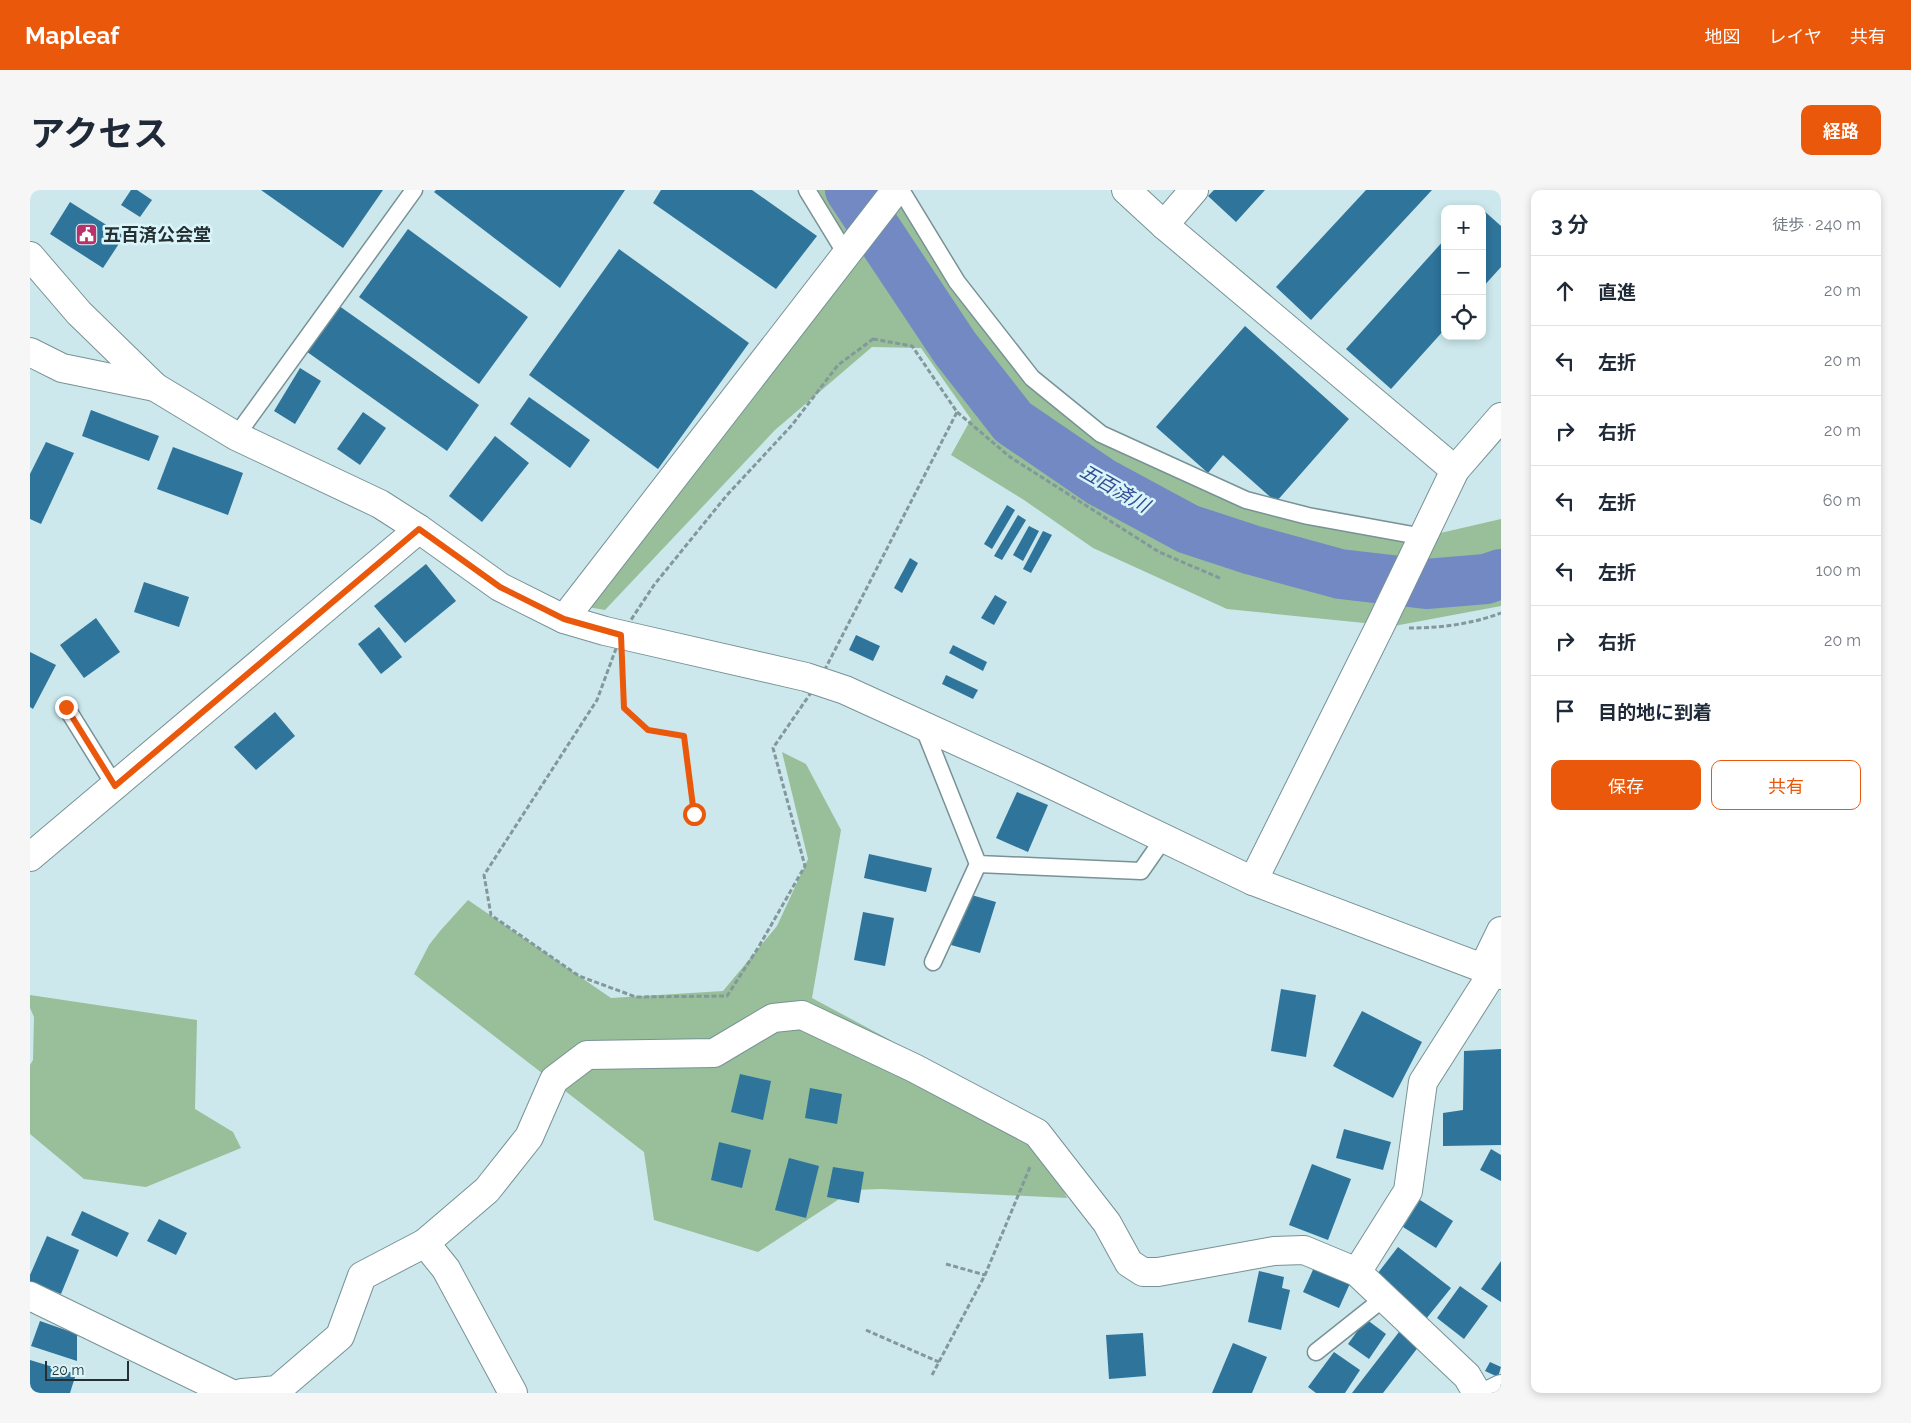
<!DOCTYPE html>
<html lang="ja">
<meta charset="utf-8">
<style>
body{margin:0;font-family:Raleway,"Noto Sans JP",sans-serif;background:#f6f6f7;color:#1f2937}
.controls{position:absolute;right:15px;top:15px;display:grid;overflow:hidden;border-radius:10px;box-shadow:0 2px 8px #0003}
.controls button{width:45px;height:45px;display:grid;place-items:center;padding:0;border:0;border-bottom:1px solid #e0e1e3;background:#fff;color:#1f2937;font:25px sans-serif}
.scale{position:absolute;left:15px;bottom:12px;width:84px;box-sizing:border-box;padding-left:5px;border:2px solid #263032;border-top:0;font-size:14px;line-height:18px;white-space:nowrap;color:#263032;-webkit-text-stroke:4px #d9f5f9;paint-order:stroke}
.stop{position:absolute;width:15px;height:15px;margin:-11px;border:4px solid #ea580c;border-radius:50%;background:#fff}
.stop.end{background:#ea580c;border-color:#fff;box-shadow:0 1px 5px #0008}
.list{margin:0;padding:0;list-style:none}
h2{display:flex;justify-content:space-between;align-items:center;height:65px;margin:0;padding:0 20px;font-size:21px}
h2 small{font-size:16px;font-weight:400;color:#747a83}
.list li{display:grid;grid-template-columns:32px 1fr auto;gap:15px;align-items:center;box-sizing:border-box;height:70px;padding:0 20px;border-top:1px solid #e0e1e3}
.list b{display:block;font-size:19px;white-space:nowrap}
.list em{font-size:16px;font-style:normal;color:#747a83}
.actions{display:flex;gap:10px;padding:15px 20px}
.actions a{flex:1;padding:11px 0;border:1px solid #ea580c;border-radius:10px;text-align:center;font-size:18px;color:#ea580c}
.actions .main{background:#ea580c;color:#fff}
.icon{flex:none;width:28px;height:28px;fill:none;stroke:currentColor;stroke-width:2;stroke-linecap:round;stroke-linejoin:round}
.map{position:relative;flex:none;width:1471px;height:1203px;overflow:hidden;border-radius:10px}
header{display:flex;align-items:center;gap:30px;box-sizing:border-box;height:70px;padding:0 25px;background:#ea580c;color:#fff}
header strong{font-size:24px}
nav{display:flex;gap:28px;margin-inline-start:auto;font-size:18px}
.intro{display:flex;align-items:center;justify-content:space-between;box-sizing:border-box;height:120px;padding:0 30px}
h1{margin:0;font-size:35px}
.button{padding:12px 22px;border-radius:10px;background:#ea580c;color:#fff;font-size:18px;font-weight:700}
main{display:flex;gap:30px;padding:0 30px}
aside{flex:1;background:#fff;border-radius:10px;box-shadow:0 2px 8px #0003}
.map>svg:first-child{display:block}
.green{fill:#98bf99}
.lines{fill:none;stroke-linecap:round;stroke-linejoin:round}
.river{stroke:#7289c3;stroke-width:50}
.building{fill:#2e749b}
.service-casing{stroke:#789296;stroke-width:19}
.minor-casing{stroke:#789296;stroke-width:30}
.tertiary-casing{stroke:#789296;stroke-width:30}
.path{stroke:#83989b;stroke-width:3;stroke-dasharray:5 2.5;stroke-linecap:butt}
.service{stroke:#fff;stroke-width:16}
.minor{stroke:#fff;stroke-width:28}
.tertiary{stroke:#fff;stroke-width:28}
.route{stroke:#ea580c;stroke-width:6}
.labels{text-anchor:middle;stroke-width:5;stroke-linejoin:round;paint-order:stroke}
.poi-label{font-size:18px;font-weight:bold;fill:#263032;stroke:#d9f5f9;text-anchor:start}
.water-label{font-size:19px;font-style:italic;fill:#344c94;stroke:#d9f5f9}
</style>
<header>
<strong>Mapleaf</strong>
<nav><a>地図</a><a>レイヤ</a><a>共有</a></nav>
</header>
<div class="intro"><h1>アクセス</h1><a class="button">経路</a></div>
<main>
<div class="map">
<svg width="1471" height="1203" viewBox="0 0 1471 1203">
<rect width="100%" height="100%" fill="#cce8ec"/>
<!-- green -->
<g class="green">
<polygon points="788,0 881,0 971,159 1031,215 1180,299 1393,347 1471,329 1471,416 1364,436 1197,419 1063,358 994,310 921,265 941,229 891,158 842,157 745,240 575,420 552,416 828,68"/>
<polygon points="752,562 776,574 811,640 782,808 996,923 1037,1008 851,999 823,1000 728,1062 624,1030 614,962 384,784 399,755 410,741 438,710 581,808 693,801 747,736 778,669"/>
<polygon points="0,805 167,830 165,919 203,942 211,958 116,997 54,989 0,944 0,875 3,870 4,827 0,818"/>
</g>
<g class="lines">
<!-- river -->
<polyline class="river" points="820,0 925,158 983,232 1071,292 1158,339 1222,360 1310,384 1396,394 1456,389 1471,384"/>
</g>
<!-- building -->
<g class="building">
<polygon points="101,0 107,0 122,10 110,27 91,15"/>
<polygon points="231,0 353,0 313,58"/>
<polygon points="406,0 595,0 530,98 404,2"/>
<polygon points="631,0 722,0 787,46 746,99 623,13"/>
<polygon points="1184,0 1235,0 1206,32 1178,6"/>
<polygon points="1336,0 1402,0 1281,130 1246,97"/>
<polygon points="40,12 94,46 73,78 20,44"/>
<polygon points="1452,19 1471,36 1471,77 1452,98"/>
<polygon points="378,39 498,127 449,194 329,107"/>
<polygon points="1415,49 1415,139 1361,199 1316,159"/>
<polygon points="589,59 719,153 628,279 499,185"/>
<polygon points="305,113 449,215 417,261 273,159"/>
<polygon points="1215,136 1319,229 1246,312 1193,265 1178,283 1126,237"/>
<polygon points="270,178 291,191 265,234 244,221"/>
<polygon points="499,207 560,250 540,278 480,234"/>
<polygon points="61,220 129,246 119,271 52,246"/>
<polygon points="333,222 356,238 330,275 307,259"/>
<polygon points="465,246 499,273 452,332 419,306"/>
<polygon points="16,252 44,263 11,334 0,329 0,284"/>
<polygon points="143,257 213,283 198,325 127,299"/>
<polygon points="977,315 985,320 962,359 954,354"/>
<polygon points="988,325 996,330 972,370 964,366"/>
<polygon points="999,336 1009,341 993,371 983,365"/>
<polygon points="1013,341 1022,345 1001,383 993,379"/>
<polygon points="880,368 888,373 872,403 864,398"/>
<polygon points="396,374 426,411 375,453 344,416"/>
<polygon points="114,392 159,407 149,437 104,422"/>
<polygon points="965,405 977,412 964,435 951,428"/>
<polygon points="66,428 90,462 54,488 30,455"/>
<polygon points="349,437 372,467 351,484 328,454"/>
<polygon points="826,445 850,456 843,471 819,460"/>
<polygon points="923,455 957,472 953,481 919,463"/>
<polygon points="0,462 26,475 3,519 0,517"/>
<polygon points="916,485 948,500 943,509 912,494"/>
<polygon points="245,522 265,546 226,580 204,557"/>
<polygon points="987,602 1018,615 998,662 966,648"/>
<polygon points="839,664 902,678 896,702 834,688"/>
<polygon points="938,704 966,712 950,763 921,755"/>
<polygon points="833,722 864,728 855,776 824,770"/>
<polygon points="1251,799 1286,805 1276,867 1241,861"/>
<polygon points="1332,821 1392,852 1363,908 1303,876"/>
<polygon points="1471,859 1471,955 1413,956 1413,923 1433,920 1434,861"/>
<polygon points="710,884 741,891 733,930 701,922"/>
<polygon points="780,898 812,904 807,934 775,928"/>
<polygon points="1314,939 1361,952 1353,980 1306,968"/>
<polygon points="689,952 721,960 712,998 681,990"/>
<polygon points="1461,959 1471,965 1471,991 1450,980"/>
<polygon points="759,968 789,976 776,1028 745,1020"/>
<polygon points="1282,974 1321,989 1298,1050 1259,1035"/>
<polygon points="803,977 834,982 829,1013 797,1007"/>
<polygon points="1390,1010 1423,1031 1406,1058 1373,1037"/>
<polygon points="52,1021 99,1043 87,1067 41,1045"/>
<polygon points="129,1029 157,1043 146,1065 117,1051"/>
<polygon points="17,1046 49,1060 31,1104 0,1091 0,1085"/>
<polygon points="1368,1057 1421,1098 1396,1129 1344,1088"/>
<polygon points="1471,1071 1471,1112 1451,1099"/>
<polygon points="1286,1073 1322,1089 1309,1118 1273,1102"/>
<polygon points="1229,1081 1254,1087 1252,1098 1260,1100 1251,1140 1218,1132"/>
<polygon points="1430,1096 1458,1116 1434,1149 1407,1128"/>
<polygon points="1336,1129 1356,1144 1339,1169 1318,1154"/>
<polygon points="10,1131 47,1144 47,1171 1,1156"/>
<polygon points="1369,1142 1389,1156 1353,1203 1322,1203"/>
<polygon points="1113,1143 1116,1186 1079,1189 1076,1145"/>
<polygon points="1203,1153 1237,1167 1222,1203 1182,1203"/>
<polygon points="1304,1162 1330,1180 1315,1203 1286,1203 1278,1197"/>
<polygon points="0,1170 46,1184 40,1203 0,1203"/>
<polygon points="1460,1172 1471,1177 1468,1187 1455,1181"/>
</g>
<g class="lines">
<defs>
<g id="service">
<polyline points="777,0 816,64"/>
<polyline points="871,0 927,92 1002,188 1071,244 1216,310 1278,326 1394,347"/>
<polyline points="206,246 384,0"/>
<polyline points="36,517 85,596"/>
<polyline points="893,536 948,674 1111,681 1134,648"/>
<polyline points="903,772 948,674"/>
<polyline points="1286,1162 1354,1108"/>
</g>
<g id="minor">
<polyline points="1096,0 1134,35 1425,280"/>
<polyline points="1134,35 1164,0"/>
<polyline points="0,162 32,178 125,197"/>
<polyline points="534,429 866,0"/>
<polyline points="0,667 389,339"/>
<polyline points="1223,691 1351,434 1425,280 1471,227"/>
<polyline points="1453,778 1471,741"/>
<polyline points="395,1053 416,1079 483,1203"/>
<polyline points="1327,1082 1378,1001 1393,892 1463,782"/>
<polyline points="0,1106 200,1203"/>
<polyline points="212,1203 247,1200 310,1146 332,1086 395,1053 457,1000 499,947 524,890 557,865 684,863 743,828 772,825 884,878 1007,943 1077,1033 1099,1073 1113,1082 1128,1082 1244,1061 1274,1060 1327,1082 1437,1186 1447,1203"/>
<polyline points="1463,1203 1471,1199"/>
</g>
<polyline id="tertiary" points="0,66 49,123 125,197 206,246 350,314 389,339 470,397 534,429 575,441 776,487 815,500 1008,588 1223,691 1471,785"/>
</defs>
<!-- service casing -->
<use href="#service" class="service-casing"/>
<!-- minor casing -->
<use href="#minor" class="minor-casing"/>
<!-- tertiary casing -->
<use href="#tertiary" class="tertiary-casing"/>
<!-- path -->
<g class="path">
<polygon points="843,149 882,156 927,222 789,491 743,558 775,676 728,758 697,806 606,807 549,786 461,725 454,685 567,510 591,445 624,395 697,305 762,235 808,175"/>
<polyline points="927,222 980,267 1129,362 1192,389"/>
<path d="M1379,438C1410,438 1442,434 1471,423"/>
<polyline points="592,473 594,518 618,540 654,546 664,624"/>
<polyline points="916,1074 955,1085"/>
<polyline points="836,1140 909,1172"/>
<polyline points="902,1185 955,1085 1000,977"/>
</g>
<!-- service -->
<use href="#service" class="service"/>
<!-- minor -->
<use href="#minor" class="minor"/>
<!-- tertiary -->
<use href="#tertiary" class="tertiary"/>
</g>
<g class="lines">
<!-- route -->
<polyline class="route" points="36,517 85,596 389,339 470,397 534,429 591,445 594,518 618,540 654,546 664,624"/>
</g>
<!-- icons -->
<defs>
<symbol id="civic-square" viewBox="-11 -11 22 22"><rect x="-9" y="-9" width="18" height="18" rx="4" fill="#bb316c" stroke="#d9f5f9"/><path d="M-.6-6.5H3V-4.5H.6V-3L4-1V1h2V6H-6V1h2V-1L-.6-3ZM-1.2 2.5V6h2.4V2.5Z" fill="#fff"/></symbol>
</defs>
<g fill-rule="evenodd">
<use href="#civic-square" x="44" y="32" width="25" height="25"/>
</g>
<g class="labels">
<!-- poi labels -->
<g class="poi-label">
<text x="73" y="51">五百済公会堂</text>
</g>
<!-- water labels -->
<g class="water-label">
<text transform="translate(1085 298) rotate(30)" y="7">五百済川</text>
</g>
</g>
</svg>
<div class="controls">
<button>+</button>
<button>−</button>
<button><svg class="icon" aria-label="locate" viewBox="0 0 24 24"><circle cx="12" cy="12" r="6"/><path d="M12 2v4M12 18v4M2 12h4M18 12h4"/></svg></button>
</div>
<div class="scale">20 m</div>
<div class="stop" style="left:664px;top:624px"></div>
<div class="stop end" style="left:36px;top:517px"></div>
</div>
<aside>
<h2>3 分<small>徒歩 · 240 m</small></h2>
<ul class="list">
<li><svg class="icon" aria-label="ahead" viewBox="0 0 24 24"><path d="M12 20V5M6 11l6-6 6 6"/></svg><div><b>直進</b></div><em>20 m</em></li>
<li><svg class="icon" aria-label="left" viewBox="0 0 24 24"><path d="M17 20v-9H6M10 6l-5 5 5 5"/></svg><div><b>左折</b></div><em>20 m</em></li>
<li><svg class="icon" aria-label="right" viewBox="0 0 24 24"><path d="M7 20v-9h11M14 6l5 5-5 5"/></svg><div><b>右折</b></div><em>20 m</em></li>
<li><svg class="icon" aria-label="left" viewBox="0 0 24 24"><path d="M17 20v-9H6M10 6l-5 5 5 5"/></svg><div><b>左折</b></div><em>60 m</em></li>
<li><svg class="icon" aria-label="left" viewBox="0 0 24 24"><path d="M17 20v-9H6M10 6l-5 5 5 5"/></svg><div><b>左折</b></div><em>100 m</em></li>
<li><svg class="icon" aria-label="right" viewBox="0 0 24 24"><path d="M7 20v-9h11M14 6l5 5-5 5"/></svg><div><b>右折</b></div><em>20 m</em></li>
<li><svg class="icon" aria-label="arrive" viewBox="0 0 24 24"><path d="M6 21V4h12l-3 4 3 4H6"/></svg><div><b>目的地に到着</b></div></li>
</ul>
<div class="actions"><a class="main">保存</a><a>共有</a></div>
</aside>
</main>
